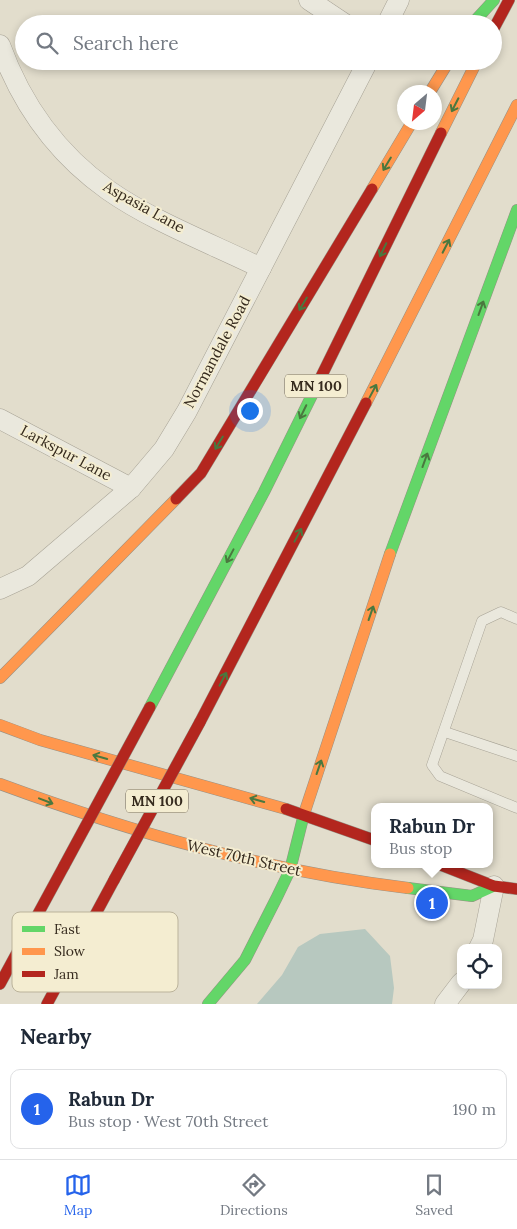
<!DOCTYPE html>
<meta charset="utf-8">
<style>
body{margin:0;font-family:Lora,serif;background:#f2f2f3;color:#1f2937}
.controls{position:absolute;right:15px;bottom:15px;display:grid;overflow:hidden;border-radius:10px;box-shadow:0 2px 8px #0003}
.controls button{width:45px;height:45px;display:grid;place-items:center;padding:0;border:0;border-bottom:1px solid #e0e1e3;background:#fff;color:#1f2937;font:25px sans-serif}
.compass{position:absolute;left:397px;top:85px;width:45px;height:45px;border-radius:50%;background:#fff;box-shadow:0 2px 8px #0003;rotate:208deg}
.you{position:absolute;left:249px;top:410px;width:18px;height:18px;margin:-12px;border:4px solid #fff;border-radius:50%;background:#1a73e8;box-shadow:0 0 0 8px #1a73e833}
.badge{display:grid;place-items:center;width:32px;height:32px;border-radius:50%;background:#2563eb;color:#fff;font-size:16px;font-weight:700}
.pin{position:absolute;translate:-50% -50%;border:2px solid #fff;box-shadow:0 1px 5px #0006}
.popup{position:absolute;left:371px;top:803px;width:122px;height:65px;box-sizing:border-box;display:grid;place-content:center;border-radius:10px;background:#fff;filter:drop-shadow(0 1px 4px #0005);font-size:16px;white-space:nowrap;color:#747a83}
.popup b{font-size:19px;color:#1f2937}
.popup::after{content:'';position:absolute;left:50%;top:100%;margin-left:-10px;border:10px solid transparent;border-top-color:#fff}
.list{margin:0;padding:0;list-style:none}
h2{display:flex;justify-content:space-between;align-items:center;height:65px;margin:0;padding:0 20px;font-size:21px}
h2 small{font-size:16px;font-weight:400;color:#747a83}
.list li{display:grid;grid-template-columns:32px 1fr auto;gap:15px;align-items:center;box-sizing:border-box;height:80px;margin:0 10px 10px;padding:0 10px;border:1px solid #e0e1e3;border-radius:10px}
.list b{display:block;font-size:19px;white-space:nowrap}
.list p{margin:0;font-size:16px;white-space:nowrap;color:#747a83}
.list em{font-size:16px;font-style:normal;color:#747a83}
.icon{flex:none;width:28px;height:28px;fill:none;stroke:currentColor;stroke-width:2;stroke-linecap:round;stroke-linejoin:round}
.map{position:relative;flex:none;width:517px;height:1004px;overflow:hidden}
.search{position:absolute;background:#fff;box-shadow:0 2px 8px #0003;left:15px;right:15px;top:15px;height:55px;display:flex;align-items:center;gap:12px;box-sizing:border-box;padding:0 18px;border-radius:28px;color:#747a83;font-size:19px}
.sheet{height:155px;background:#fff}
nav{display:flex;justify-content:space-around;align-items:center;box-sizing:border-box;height:70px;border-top:1px solid #e0e1e3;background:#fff;font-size:14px;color:#747a83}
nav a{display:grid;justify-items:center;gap:2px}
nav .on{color:#2563eb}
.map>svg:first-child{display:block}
.water{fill:#b7c8bf}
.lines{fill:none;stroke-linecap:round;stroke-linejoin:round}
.lane-casing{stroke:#a7a295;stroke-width:11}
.street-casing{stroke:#a7a295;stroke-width:21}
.fast-casing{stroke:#979185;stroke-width:12}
.slow-casing{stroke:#979185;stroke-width:12}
.jam-casing{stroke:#979185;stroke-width:12}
.lane{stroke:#eae8dd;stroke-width:10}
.street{stroke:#eae8dd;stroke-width:20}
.fast{stroke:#63d668;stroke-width:11}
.slow{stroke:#ff974d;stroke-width:11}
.jam{stroke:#b3261e;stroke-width:11}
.jam-bridge-casing{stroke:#8d877c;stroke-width:12;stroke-linecap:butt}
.jam-bridge{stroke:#b3261e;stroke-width:11}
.oneway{stroke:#4a783f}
.labels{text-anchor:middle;stroke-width:4;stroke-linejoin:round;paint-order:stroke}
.shield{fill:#f4edd1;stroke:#6f6554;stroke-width:1}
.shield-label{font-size:14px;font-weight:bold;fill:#362b1e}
.street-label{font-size:15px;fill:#362b1e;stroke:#f4edd1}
.key{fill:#f4edd1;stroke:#bbb39b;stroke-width:1}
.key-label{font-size:14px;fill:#362b1e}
</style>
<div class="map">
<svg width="517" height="1004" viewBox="0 0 517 1004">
<rect width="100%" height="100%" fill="#e2ddcc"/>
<!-- water -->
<polygon class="water" points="365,929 390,956 394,988 392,1004 257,1004 282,975 298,947 320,934"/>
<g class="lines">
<defs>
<g id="lane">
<polyline points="517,619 501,612 482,621 432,765 440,776 517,808"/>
<polyline points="445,732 517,756"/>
</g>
<g id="street">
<polyline points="309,0 345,24"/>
<polyline points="387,24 399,0"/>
<path d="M0,45C21,103 57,154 108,190C152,221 212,244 261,268"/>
<polyline points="0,419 131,488"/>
<polyline points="0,589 28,576 131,488 164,449 187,411 368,61"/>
<polyline points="479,948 483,940 494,886"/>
<polyline points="445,1004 461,983"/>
</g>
<g id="fast">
<polyline points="472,24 494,0"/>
<polyline points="390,554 517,210"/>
<polyline points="150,707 264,492 317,385"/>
<polyline points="408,888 472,896 494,886"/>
<polyline points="208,1004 245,960 277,897 290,870 304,814"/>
</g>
<g id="slow">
<polyline points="430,92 449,61"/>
<polyline points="441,133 477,61"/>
<polyline points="372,189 412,122"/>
<polyline points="366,403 517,105"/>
<polyline points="0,678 176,499"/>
<polyline points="0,725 40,740 286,809"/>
<path d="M0,784C133,833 267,871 408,888"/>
<polyline points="304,814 390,554"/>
</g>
<g id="jam">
<polyline points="493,30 509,0"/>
<polyline points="317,385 441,133"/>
<polyline points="176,499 201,473 372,189"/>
<polyline points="200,722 366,403"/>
<polyline points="286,809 374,840"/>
<polyline points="438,864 494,886 517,889"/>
<polyline points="0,984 64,866"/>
<polyline points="47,1004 114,880"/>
</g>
</defs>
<!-- lane casing -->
<use href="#lane" class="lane-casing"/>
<!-- street casing -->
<use href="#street" class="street-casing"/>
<!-- fast casing -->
<use href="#fast" class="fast-casing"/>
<!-- slow casing -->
<use href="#slow" class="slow-casing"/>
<!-- jam casing -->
<use href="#jam" class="jam-casing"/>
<!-- lane -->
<use href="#lane" class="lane"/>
<!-- street -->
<use href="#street" class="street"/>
<!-- fast -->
<use href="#fast" class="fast"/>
<!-- slow -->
<use href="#slow" class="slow"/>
<!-- jam -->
<use href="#jam" class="jam"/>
<defs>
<g id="jam-bridge">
<polyline points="64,866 150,707"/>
<polyline points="114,880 200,722"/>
</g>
</defs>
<!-- jam-bridge casing -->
<use href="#jam-bridge" class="jam-bridge-casing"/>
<!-- jam-bridge -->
<use href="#jam-bridge" class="jam-bridge"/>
</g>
<!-- one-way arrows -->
<defs><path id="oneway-shaft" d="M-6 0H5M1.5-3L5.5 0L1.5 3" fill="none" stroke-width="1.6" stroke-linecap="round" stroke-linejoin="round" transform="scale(1.25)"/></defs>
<g class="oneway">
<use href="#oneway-shaft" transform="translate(455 105) rotate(117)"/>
<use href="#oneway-shaft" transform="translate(387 164) rotate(121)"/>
<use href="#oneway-shaft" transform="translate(446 246) rotate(-63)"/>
<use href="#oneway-shaft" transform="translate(383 250) rotate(116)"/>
<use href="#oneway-shaft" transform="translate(303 304) rotate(121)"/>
<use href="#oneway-shaft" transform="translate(481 308) rotate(-70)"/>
<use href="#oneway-shaft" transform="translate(373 391) rotate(-62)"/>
<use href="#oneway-shaft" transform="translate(303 412) rotate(116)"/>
<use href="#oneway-shaft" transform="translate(219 443) rotate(121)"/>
<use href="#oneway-shaft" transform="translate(425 460) rotate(-70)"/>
<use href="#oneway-shaft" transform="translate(298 535) rotate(-62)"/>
<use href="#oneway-shaft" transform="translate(230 556) rotate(118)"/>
<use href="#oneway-shaft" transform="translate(371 613) rotate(-71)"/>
<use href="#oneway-shaft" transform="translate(223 679) rotate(-62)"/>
<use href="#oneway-shaft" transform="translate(100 757) rotate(-164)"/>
<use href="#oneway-shaft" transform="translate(319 767) rotate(-71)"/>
<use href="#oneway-shaft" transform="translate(257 800) rotate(-164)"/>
<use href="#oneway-shaft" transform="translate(46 801) rotate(21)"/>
</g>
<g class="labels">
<!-- shield labels -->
<g class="shield">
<rect x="285" y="374.5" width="62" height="23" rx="4"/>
<rect x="126" y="789.5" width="62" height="23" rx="4"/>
</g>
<g class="shield-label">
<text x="316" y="391">MN 100</text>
<text x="157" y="806">MN 100</text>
</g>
<!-- street labels -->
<g class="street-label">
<text transform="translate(144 207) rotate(29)" y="5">Aspasia Lane</text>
<text transform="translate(217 352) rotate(-62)" y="5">Normandale Road</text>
<text transform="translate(66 453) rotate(28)" y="5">Larkspur Lane</text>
<text transform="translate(244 858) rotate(13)" y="5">West 70th Street</text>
</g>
</g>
<!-- legend -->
<rect x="12" y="912" width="166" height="80" rx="8" class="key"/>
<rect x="22" y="926" width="23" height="6" fill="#63d668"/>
<rect x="22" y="948" width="23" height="7" fill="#ff974d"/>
<rect x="22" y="971" width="23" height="6" fill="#b3261e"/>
<g class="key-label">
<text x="54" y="934">Fast</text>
<text x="54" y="956">Slow</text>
<text x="54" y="979">Jam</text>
</g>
</svg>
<div class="controls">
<button><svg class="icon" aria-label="locate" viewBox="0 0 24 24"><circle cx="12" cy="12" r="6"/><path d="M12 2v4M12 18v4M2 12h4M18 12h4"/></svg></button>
</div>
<svg class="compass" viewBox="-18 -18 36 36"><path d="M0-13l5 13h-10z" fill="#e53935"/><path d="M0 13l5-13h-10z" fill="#747a83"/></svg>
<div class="you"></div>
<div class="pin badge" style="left:432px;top:903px">1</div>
<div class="popup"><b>Rabun Dr</b>Bus stop</div>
<div class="search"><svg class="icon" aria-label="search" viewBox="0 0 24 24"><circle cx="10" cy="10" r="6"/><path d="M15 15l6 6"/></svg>Search here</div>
</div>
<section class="sheet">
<h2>Nearby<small></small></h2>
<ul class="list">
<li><span class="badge">1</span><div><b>Rabun Dr</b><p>Bus stop · West 70th Street</p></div><em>190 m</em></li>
</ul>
</section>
<nav>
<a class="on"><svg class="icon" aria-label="map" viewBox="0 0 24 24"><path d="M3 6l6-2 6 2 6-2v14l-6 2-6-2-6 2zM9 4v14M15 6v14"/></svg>Map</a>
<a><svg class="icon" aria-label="directions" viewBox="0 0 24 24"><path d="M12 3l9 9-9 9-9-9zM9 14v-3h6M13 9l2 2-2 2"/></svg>Directions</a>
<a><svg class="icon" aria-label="saved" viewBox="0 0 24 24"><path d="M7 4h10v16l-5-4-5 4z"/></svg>Saved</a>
</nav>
